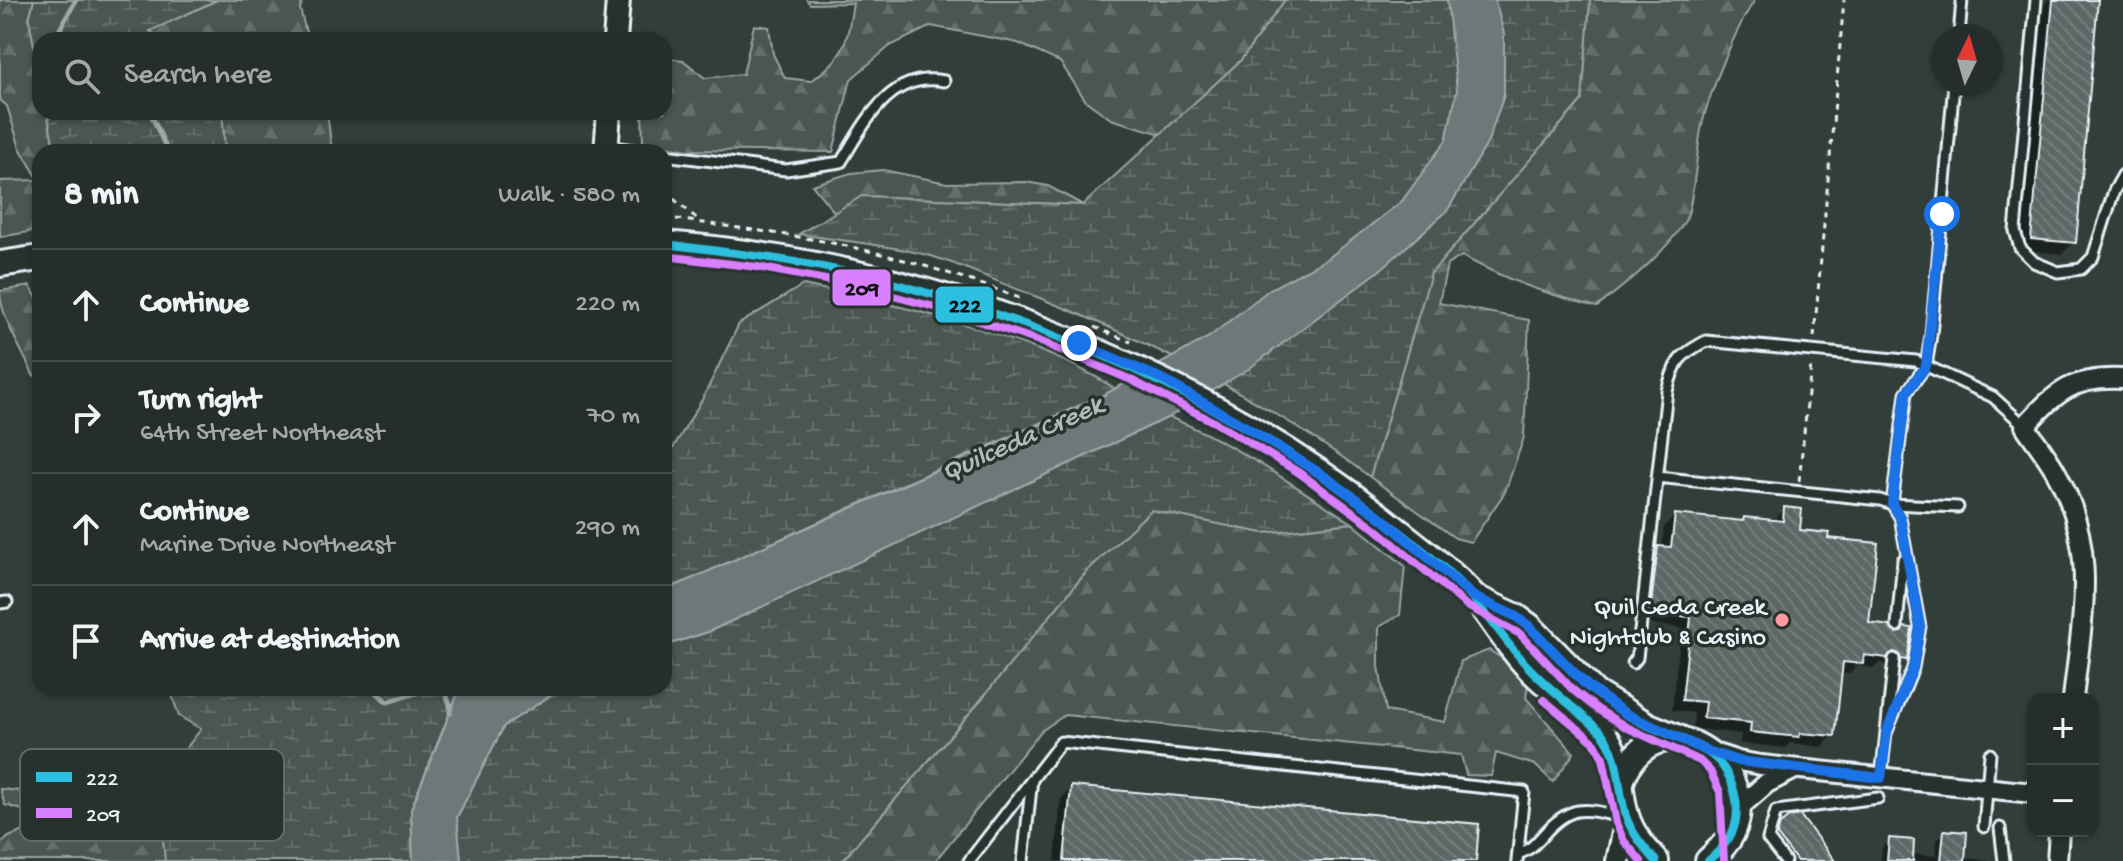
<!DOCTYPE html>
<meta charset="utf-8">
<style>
body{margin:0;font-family:"Gochi Hand",sans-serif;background:#2e3633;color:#f1f3f6}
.controls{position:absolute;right:24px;bottom:24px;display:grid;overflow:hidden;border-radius:16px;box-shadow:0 2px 6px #0004}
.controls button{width:72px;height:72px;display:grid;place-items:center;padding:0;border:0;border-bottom:2px solid #424a47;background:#262e2b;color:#f1f3f6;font:40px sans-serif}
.compass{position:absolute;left:1931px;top:24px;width:72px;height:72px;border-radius:50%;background:#262e2b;box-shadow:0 2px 6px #0004;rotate:5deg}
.stop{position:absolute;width:24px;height:24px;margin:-18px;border:6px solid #1a73e8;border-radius:50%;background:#fff}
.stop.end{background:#1a73e8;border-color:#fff;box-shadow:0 2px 8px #0008}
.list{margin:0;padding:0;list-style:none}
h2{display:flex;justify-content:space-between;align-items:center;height:104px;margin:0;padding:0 32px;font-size:34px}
h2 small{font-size:26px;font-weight:400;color:#a4a8a9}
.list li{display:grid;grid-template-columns:52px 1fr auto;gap:24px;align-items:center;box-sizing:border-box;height:112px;padding:0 32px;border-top:2px solid #424a47}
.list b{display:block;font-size:30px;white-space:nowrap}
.list p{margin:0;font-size:26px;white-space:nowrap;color:#a4a8a9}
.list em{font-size:26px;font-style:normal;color:#a4a8a9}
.icon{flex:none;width:44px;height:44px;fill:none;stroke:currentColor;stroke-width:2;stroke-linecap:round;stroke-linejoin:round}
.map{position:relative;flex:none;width:2123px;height:861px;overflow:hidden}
.search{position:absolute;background:#262e2b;box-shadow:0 2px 6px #0004;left:32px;top:32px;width:640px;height:88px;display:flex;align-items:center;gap:20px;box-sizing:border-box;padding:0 28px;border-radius:24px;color:#a4a8a9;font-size:30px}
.panel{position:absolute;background:#262e2b;box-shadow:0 2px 6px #0004;left:32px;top:144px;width:640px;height:552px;border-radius:24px}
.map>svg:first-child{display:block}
.forest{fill:url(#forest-firs);stroke:#98a4a4;stroke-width:2}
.wetland{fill:url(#wetland-marsh);stroke:#98a4a4;stroke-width:2}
.water{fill:#6d7978;stroke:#9ea9ab;stroke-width:2}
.shadow{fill:#0007}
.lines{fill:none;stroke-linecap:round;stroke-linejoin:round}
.stream{stroke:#9ea9ab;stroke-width:5}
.building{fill:url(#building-back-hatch);stroke:#e8f1f8;stroke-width:2}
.service-casing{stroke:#e8f1f8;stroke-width:15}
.minor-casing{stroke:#e8f1f8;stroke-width:24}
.tertiary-casing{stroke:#e8f1f8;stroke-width:28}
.secondary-casing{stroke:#e8f1f8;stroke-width:30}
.path{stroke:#e8f1f8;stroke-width:3;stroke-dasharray:6 6;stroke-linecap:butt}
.service{stroke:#26332d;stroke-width:9}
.minor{stroke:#26332d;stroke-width:18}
.tertiary{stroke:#26332d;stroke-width:22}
.secondary{stroke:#26332d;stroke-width:24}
.bus-1-casing{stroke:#26332d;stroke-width:14}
.bus-2-casing{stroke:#26332d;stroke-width:14}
.bus-1{stroke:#2dbfdf;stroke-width:8}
.bus-2{stroke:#d880ff;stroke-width:8}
.route{stroke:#1a73e8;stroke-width:10}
.poi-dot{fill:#ff9aa2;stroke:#26332d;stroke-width:3}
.labels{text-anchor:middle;stroke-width:7;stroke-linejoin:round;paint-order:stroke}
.poi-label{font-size:26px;fill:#e8f1f8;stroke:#26332d;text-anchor:end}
.water-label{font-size:28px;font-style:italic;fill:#b1bbbe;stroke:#26332d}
.key{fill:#26332d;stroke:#606c6a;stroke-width:2}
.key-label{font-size:22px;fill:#e8f1f8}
.line-badge{stroke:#26332d;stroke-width:3}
.pale-badge-label{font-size:22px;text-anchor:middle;font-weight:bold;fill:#111}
</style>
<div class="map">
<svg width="2123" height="861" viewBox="0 0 2123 861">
<defs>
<pattern id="forest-firs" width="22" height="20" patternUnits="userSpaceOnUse" patternTransform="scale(2)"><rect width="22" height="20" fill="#495651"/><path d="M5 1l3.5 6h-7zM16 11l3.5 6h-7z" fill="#636f6b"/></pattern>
<pattern id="wetland-marsh" width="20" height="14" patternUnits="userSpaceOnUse" patternTransform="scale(2)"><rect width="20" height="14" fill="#495651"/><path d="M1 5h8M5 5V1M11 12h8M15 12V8" fill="none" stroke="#636f6b"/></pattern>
<pattern id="building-back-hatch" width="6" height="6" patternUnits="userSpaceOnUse" patternTransform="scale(2)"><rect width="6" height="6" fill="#5c6865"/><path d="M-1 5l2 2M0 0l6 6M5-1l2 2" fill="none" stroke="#737e7c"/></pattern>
</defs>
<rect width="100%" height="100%" fill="#323e39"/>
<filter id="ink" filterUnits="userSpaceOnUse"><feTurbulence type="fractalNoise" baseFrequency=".0125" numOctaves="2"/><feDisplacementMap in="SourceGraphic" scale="16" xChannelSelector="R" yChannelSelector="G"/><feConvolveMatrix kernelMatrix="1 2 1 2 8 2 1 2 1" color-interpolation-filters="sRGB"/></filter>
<g filter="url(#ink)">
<!-- forest -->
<g class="forest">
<polygon points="0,0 34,0 29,19 40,76 40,112 47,112 55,152 40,152 40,230 0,237 0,181 39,180 20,148 7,106 0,100"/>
<polygon points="217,0 303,0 300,9 308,40 165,40 149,31"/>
<path d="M807,0H1285L1241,60L1161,134L1111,119L1086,101L1060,62L1018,43L931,26L890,46L851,79L833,152L688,150L643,142L642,112H664V58L683,60L705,78L743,74L754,25L769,27L773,54L785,78L811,81C847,55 846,45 853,3L810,4Z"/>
<path d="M1590,0H1755C1736,27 1707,98 1701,130C1697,149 1693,209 1685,221C1664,255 1627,283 1597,307C1544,293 1510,282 1462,256L1447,265L1439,303L1529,320L1524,437L1505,492L1471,542L1455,538L1370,477L1431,273L1582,100Z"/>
<polygon points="222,112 327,112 332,152 231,152 225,150"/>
<polygon points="883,170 947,183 1026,182 1048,186 1083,205 862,196 835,213 812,185 851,173"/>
<path d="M30,286L40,303V378L33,375C22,349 1,320 0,291Z"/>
<polygon points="1151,510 1263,533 1352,523 1405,566 1400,615 1379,627 1379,666 1386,711 1445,722 1461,661 1489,650 1529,676 1526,698 1574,753 1553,782 1535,765 1496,753 1491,776 1466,775 1461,755 1065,715 1041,731 935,861 842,861 974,708 1087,571"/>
<polygon points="84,779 164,839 165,861 0,861 0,844 9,837 54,819 5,805 0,789 57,795"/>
</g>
<!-- wetland -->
<g class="wetland">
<polygon points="34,0 217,0 150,31 165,40 40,40 40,76 29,19"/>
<path d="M1285,0H1590L1582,100L1431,273L1370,477C1263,398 1146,339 1022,291C992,280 962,265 931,256C891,245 841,241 799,234L862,196L1083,205L1241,60Z"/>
<polygon points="47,112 222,112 225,149 231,152 55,152"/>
<path d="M803,285C900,305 1032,335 1116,389L664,591V463L703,398L739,324Z"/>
<path d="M1169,417C1234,443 1293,485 1352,523L1263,533L1151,510L1087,571L974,708L842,861H461L457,817L504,726L562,688H664V646L708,632Z"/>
<polygon points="201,688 460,688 411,809 413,861 165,861 163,839 112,799 108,770 166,774 201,729 179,716 172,695"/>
</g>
<!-- water -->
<g class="water">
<polygon points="1447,0 1495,0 1504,34 1504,95 1487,144 1447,211 1379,271 1250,368 1169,417 708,632 664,646 664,591 1091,402 1209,337 1270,289 1327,259 1402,201 1446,140 1457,91"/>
<polygon points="460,688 562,688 504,726 457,817 461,861 413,861 411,809"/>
</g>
<!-- shadow -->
<g class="shadow">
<polygon points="2048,0 2096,0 2074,242 2062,254 2020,250 2044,4"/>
<polygon points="1785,509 1797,532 1867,625 1905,659 1894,670 1881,662 1874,668 1857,666 1849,674 1840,673 1833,735 1822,747 1790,743 1786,748 1740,743 1741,734 1693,728 1694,713 1672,710 1681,628 1640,623 1647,559 1658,548 1662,548 1664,527 1675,516 1740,523 1745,519 1774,520"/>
<polygon points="1072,788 1474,861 1055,861 1061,799"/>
<polygon points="1790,819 1832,861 1794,861 1776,837 1779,828"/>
<polygon points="1945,832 1963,858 1994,861 1881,861 1882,848 1889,840 1911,854 1936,856 1937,840"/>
</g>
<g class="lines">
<!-- stream -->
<g class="stream">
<polyline points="54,40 76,0"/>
<polyline points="150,112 168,152"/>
<polyline points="372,688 387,702 419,692 445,692 450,704 450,713"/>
</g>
</g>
<!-- building -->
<g class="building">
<polygon points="2053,0 2098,0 2076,243 2031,239"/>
<polygon points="1784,507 1802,509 1800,530 1829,533 1828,538 1878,543 1869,623 1890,626 1896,633 1901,632 1904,627 1912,628 1907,660 1901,659 1899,654 1894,652 1887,658 1864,655 1863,664 1843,662 1835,736 1800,733 1799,737 1750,732 1751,723 1703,718 1705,702 1682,700 1691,617 1650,613 1658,546 1671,547 1675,514 1743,521 1744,517 1783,521"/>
<polygon points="1071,786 1479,824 1476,861 1064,861"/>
<polygon points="1800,815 1835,861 1797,861 1777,835 1780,824 1789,817"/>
<polygon points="1944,830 1967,832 1965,861 1941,861"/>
<polygon points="1889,838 1914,840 1913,861 1887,861"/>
</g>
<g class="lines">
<defs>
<g id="service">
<polyline points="2036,0 2015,231 2020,248 2034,262 2058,272 2081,269 2093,257 2114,191 2123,175"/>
<polyline points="1959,36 1962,0"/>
<polyline points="1954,84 1931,335 1926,366 1906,393 1892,504 1958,507"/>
<polyline points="607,146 647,152"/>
<path d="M664,155L786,170L841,162C865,123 889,71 944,81"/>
<polyline points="1657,477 1880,500 1892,504 1900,517 1920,627 1913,668 1887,731"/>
<polyline points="0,603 7,602"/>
<polyline points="1897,626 1903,560"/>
<path d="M1633,663L1637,658L1667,391C1675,361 1678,356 1706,341L1916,361L1993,397L2025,426"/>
<polyline points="1881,778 1894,659"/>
<polyline points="1984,827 1990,754"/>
<polyline points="2000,828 2004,861"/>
<path d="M1518,854C1530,850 1535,844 1543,835C1571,803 1585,808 1624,818"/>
<polyline points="969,861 1061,742 1524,792 1517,861"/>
<polyline points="1023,861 1032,779"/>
<polyline points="1785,861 1768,839 1776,811 1878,798"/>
</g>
<g id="minor">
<path d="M2073,699C2082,617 2099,549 2056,472C2047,456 2035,441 2025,426C2057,391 2074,376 2123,379"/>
<polyline points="1710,752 1738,761 1761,765 2033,793"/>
<polyline points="1736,810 1767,783 1795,769"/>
<polyline points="2057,861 2059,831"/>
</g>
<g id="tertiary">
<polyline points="615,40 618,0"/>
<polyline points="606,152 609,112"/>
<polyline points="1618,861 1627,819"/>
</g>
<g id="secondary">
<path d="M664,244C915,264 1184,362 1382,518C1408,539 1456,574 1476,599C1494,622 1508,646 1528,667C1551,691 1579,709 1602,733C1622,752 1618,790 1626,815C1631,833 1643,847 1656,861"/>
<polyline points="0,264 40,258"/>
<polyline points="1476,598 1515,616 1529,626 1595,693 1647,725 1681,739"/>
<path d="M1620,785C1652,687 1764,766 1732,833C1727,844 1717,852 1708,861"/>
</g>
</defs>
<!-- service casing -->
<use href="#service" class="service-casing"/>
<!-- minor casing -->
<use href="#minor" class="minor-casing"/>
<!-- tertiary casing -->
<use href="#tertiary" class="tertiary-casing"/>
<!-- secondary casing -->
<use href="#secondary" class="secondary-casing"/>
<!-- path -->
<g class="path">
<polyline points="664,191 700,221"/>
<path d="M664,217C707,224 750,229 793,236C870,248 946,270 1019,298"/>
<polyline points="1094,327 1131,342"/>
<polyline points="1814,337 1844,0"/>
<polyline points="1799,481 1811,365"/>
</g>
<!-- service -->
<use href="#service" class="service"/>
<!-- minor -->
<use href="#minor" class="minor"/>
<!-- tertiary -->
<use href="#tertiary" class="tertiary"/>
<!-- secondary -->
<use href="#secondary" class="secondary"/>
<defs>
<g id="bus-1">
<path d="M664,244C728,252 792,259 855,274C1071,324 1275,423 1444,568C1475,595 1495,629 1522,660C1545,687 1576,708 1602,733C1622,758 1617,790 1627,819C1633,835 1644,848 1656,861"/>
<path d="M1576,675C1595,694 1616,709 1640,722C1662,733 1687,738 1707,752C1732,768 1744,806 1732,833C1727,844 1717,853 1708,861"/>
</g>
<g id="bus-2">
<polyline points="664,256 757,267 852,285 946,310 1039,341 1129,379 1216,423 1298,472 1375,528 1467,606 1520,634 1573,690 1597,709 1626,727 1700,761 1710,771 1720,792 1724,861"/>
<polyline points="1544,700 1595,743 1603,758 1616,823 1624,841 1641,861"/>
</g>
</defs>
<!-- bus-1 casing -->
<use href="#bus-1" class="bus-1-casing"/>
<!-- bus-2 casing -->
<use href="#bus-2" class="bus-2-casing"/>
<!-- bus-1 -->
<use href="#bus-1" class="bus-1"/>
<!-- bus-2 -->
<use href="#bus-2" class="bus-2"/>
</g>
</g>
<g class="lines" filter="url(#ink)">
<!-- route -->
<polyline class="route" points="1079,343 1160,378 1244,426 1324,476 1382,518 1474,597 1515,616 1529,626 1587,686 1626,714 1707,751 1738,761 1881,778 1887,731 1913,668 1920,627 1900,517 1892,504 1906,393 1926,366 1942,214"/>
</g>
<!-- markers -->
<circle class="poi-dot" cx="1782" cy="620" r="8"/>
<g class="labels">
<!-- poi labels -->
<g class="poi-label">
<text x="1766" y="614">Quil Ceda Creek<tspan x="1766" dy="30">Nightclub &amp; Casino</tspan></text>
</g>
<!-- water labels -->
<g class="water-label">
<text transform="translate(1021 436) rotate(-24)" y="10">Quilceda Creek</text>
</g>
</g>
<!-- legend -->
<rect x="20" y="749" width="264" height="92" rx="12" class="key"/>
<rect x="36" y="772" width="36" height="10" fill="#2dbfdf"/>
<rect x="36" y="808" width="36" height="10" fill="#d880ff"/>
<g class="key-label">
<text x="86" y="785">222</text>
<text x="86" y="821">209</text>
</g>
<g class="line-badge">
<rect x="831" y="268" width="61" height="39" rx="8" fill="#d880ff"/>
<rect x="934" y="285" width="61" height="39" rx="8" fill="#2dbfdf"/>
</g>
<g class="pale-badge-label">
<text x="862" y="295">209</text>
<text x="965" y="312">222</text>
</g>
</svg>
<div class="controls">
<button>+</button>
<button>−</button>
</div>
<svg class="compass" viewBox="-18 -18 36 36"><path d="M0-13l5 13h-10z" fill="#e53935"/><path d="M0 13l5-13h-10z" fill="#a4a8a9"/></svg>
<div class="stop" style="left:1942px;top:214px"></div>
<div class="stop end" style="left:1079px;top:343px"></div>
<div class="search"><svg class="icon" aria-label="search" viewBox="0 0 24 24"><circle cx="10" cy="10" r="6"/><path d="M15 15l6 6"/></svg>Search here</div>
<section class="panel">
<h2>8 min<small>Walk · 580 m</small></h2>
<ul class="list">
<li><svg class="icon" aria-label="ahead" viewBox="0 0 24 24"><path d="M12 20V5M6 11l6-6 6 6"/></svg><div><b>Continue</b></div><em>220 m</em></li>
<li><svg class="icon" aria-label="right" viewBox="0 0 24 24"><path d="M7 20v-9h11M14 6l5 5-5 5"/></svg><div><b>Turn right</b><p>64th Street Northeast</p></div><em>70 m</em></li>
<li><svg class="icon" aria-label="ahead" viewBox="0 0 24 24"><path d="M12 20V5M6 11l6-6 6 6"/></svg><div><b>Continue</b><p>Marine Drive Northeast</p></div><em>290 m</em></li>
<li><svg class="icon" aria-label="arrive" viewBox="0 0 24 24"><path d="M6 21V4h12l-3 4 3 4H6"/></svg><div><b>Arrive at destination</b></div></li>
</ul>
</section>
</div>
